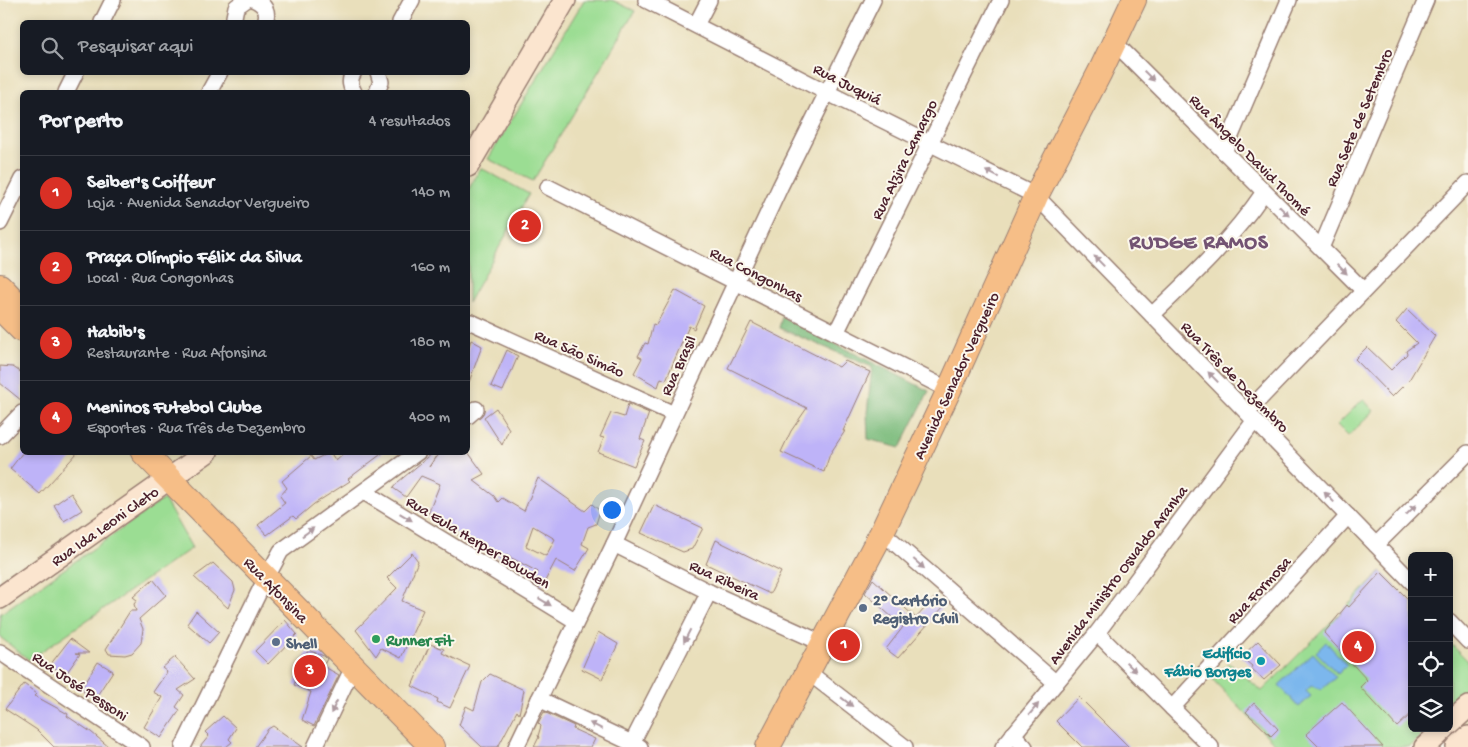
<!DOCTYPE html>
<html lang="pt">
<meta charset="utf-8">
<style>
body{margin:0;font-family:"Gochi Hand",sans-serif;background:#20242c;color:#f1f3f6}
.controls{position:absolute;right:15px;bottom:15px;display:grid;overflow:hidden;border-radius:8px;box-shadow:0 2px 8px #0003}
.controls button{width:45px;height:45px;display:grid;place-items:center;padding:0;border:0;border-bottom:1px solid #363941;background:#171b24;color:#f1f3f6;font:25px sans-serif}
.you{position:absolute;left:611px;top:509px;width:18px;height:18px;margin:-12px;border:4px solid #fff;border-radius:50%;background:#1a73e8;box-shadow:0 0 0 8px #1a73e833}
.badge{display:grid;place-items:center;width:32px;height:32px;border-radius:50%;background:#d93025;color:#fff;font-size:16px;font-weight:700}
.pin{position:absolute;translate:-50% -50%;border:2px solid #fff;box-shadow:0 1px 5px #0006}
.list{margin:0;padding:0;list-style:none}
h2{display:flex;justify-content:space-between;align-items:center;height:65px;margin:0;padding:0 20px;font-size:21px}
h2 small{font-size:16px;font-weight:400;color:#9ea1a6}
.list li{display:grid;grid-template-columns:32px 1fr auto;gap:15px;align-items:center;box-sizing:border-box;height:75px;padding:0 20px;border-top:1px solid #363941}
.list b{display:block;font-size:19px;white-space:nowrap}
.list p{margin:0;font-size:16px;white-space:nowrap;color:#9ea1a6}
.list em{font-size:16px;font-style:normal;color:#9ea1a6}
.icon{flex:none;width:28px;height:28px;fill:none;stroke:currentColor;stroke-width:2;stroke-linecap:round;stroke-linejoin:round}
.map{position:relative;flex:none;width:1468px;height:747px;overflow:hidden}
.search{position:absolute;background:#171b24;box-shadow:0 2px 8px #0003;left:20px;top:20px;width:450px;height:55px;display:flex;align-items:center;gap:12px;box-sizing:border-box;padding:0 18px;border-radius:8px;color:#9ea1a6;font-size:19px}
.panel{position:absolute;background:#171b24;box-shadow:0 2px 8px #0003;left:20px;top:90px;width:450px;height:365px;border-radius:8px}
.map>svg:first-child{display:block}
.green{fill:#9bdd93;stroke:#727e5f}
.forest{fill:#7cbc7d;stroke:#636e54}
.water{fill:#7bb7ed;stroke:#626b8c}
.building{fill:#beb3f8;fill-rule:evenodd}
.lines{fill:none;stroke-linecap:round;stroke-linejoin:round}
.street-casing{stroke:#9a7f73;stroke-width:18}
.secondary-casing{stroke:#9a7f73;stroke-width:24}
.primary-casing{stroke:#9a7f73;stroke-width:26}
.street{stroke:#fff;stroke-width:15}
.secondary{stroke:#fbe5cf;stroke-width:21}
.primary{stroke:#f6be87;stroke-width:24}
.oneway{fill:#ae9aa0}
.service-dot{fill:#5c6f8a;stroke:#fbf7ec;stroke-width:2}
.leisure-dot{fill:#2e9e5b;stroke:#fbf7ec;stroke-width:2}
.culture-dot{fill:#0f9aa8;stroke:#fbf7ec;stroke-width:2}
.labels{text-anchor:middle;stroke-width:4;stroke-linejoin:round;paint-order:stroke}
.street-label{font-size:16px;fill:#4a1f2b;stroke:#fbf7ec}
.service-label{font-size:16px;font-weight:bold;fill:#4e5e75;stroke:#fbf7ec;text-anchor:start}
.leisure-label{font-size:16px;font-weight:bold;fill:#27864d;stroke:#fbf7ec;text-anchor:start}
.culture-label{font-size:16px;font-weight:bold;fill:#0d838f;stroke:#fbf7ec;text-anchor:end}
.district-label{font-size:21px;font-weight:bold;letter-spacing:1px;fill:#735373;stroke:#fbf7ec}
</style>
<div class="map">
<svg width="1468" height="747" viewBox="0 0 1468 747">
<rect width="100%" height="100%" fill="#fbf7ec"/>
<filter id="ink" filterUnits="userSpaceOnUse"><feTurbulence type="fractalNoise" baseFrequency=".02" numOctaves="2"/><feDisplacementMap in="SourceGraphic" scale="10" xChannelSelector="R" yChannelSelector="G"/><feConvolveMatrix kernelMatrix="1 2 1 2 8 2 1 2 1" color-interpolation-filters="sRGB"/></filter>
<filter id="wash" filterUnits="userSpaceOnUse"><feTurbulence type="fractalNoise" baseFrequency=".0096" numOctaves="4" result="noise"/><feDisplacementMap in="SourceGraphic" scale="20" xChannelSelector="R" yChannelSelector="G"/><feGaussianBlur stdDeviation="1.12" result="paint"/><feColorMatrix in="noise" values="0 0 0 0 0 0 0 0 0 0 0 0 0 0 0 0 0 1.4 0 .05"/><feComposite in="paint" operator="in"/></filter>
<g filter="url(#wash)">
<rect width="100%" height="100%" fill="#e9dfbb"/>
<!-- green -->
<g class="green">
<polygon points="584,0 612,0 635,11 533,181 488,159"/>
<polygon points="481,168 529,194 468,303 468,190"/>
<polygon points="1363,399 1374,411 1348,436 1337,425"/>
<polygon points="164,499 192,548 29,660 0,637 0,614"/>
<polygon points="1381,572 1412,603 1412,728 1429,728 1410,747 1278,747 1213,680 1229,663 1262,691"/>
<polygon points="1449,642 1468,661 1468,690 1449,708"/>
</g>
<!-- forest -->
<polygon class="forest" points="782,317 929,391 900,448 868,439 867,413 872,367 779,328"/>
<!-- water -->
<g class="water">
<polygon points="1326,642 1347,665 1338,674 1316,652"/>
<polygon points="1313,653 1336,677 1322,689 1311,686 1306,691 1311,696 1299,707 1279,685"/>
</g>
<g id="blocks">
<!-- building -->
<g class="building">
<polygon points="675,290 704,306 694,329 689,326 666,380 661,378 658,387 634,373 642,358 638,356 645,343 648,344 653,324 656,325"/>
<polygon points="1407,309 1435,336 1409,380 1392,397 1355,359 1367,347 1391,370 1407,354 1406,351 1417,343 1396,322"/>
<polygon points="751,322 839,367 845,361 870,372 843,431 845,431 830,454 824,472 781,452 791,431 807,408 728,368"/>
<polygon points="471,340 482,346 469,382 468,381 468,349"/>
<polygon points="507,350 518,356 503,391 491,386"/>
<polygon points="0,366 13,367 22,373 22,401 0,383"/>
<polygon points="628,404 649,413 640,439 645,441 634,466 598,452 604,438 600,437 611,413 624,417"/>
<polygon points="496,408 509,429 502,445 484,417"/>
<polygon points="23,452 78,452 40,494 10,469"/>
<polygon points="330,452 336,461 346,452 384,452 348,479 350,481 314,504 296,519 293,516 267,535 258,525 285,503 280,496 287,488 282,481 311,456 314,460"/>
<path d="M441,452H468L484,474L473,480L494,496L498,502L502,498L524,511L538,478L585,511L592,504L600,511L596,524L588,527L582,544L589,548L575,571L556,560L544,583L539,588L532,583L538,572L506,555L502,560L488,547L485,551L443,526L445,522L428,514L440,484L421,476L406,497L393,488L398,482L433,453L436,456L429,467ZM533,526L555,539L546,556L526,546Z"/>
<polygon points="71,493 82,510 64,521 54,505"/>
<polygon points="654,505 703,528 692,549 683,552 641,533"/>
<polygon points="716,540 781,572 770,594 706,564"/>
<polygon points="412,553 418,561 402,601 423,610 401,658 381,648 376,656 356,630 397,588 387,578"/>
<polygon points="213,563 233,582 235,590 228,608 194,577"/>
<polygon points="1381,572 1412,603 1412,713 1397,727 1360,687 1367,680 1324,633 1347,605 1349,607"/>
<polygon points="153,579 166,595 139,619 143,629 141,643 132,653 125,655 109,654 106,649 130,611 136,611 134,604 137,600 133,597"/>
<polygon points="873,579 916,618 934,598 944,606 898,658 886,649 903,627 865,593"/>
<polygon points="196,611 219,632 209,643 187,624"/>
<polygon points="285,620 297,634 268,664 255,651"/>
<polygon points="598,632 618,644 602,679 582,669"/>
<polygon points="70,639 89,653 76,653 80,654 65,675 50,665"/>
<polygon points="1258,641 1281,665 1264,680 1251,668 1252,666 1241,657"/>
<polygon points="430,644 444,649 442,653 470,666 450,708 437,702 438,699 412,686"/>
<polygon points="308,650 324,656 327,659 323,666 339,675 314,726 302,720 311,692 294,685"/>
<polygon points="175,657 195,679 178,690 184,695 176,707 180,710 161,738 144,727 162,697 153,692 167,672 162,668"/>
<polygon points="98,662 113,671 96,697 86,695 82,687"/>
<polygon points="490,674 524,690 519,714 517,711 498,747 482,747 459,725 466,706 474,710 482,682"/>
<polygon points="24,684 37,694 35,696 68,714 67,716 91,732 109,747 54,747 37,730 5,709"/>
<polygon points="1079,697 1129,747 1082,747 1056,721"/>
<polygon points="1342,702 1383,747 1319,747 1306,734"/>
<polygon points="1254,703 1278,729 1271,736 1246,712"/>
<polygon points="544,712 574,726 573,729 595,739 591,747 534,747 539,737 538,736 541,726 538,723"/>
<polygon points="223,716 236,728 229,739 232,742 226,747 200,747 209,736 205,732"/>
<polygon points="273,726 303,747 255,747 268,729"/>
</g>
</g>
</g>
<g filter="url(#ink)">
<use href="#blocks" fill-opacity="0" stroke="#9a7f73" stroke-width="1"/>
<g class="lines">
<defs>
<g id="street">
<path d="M255,0C265,5 269,12 265,22"/>
<polyline points="646,0 826,92 1036,196 1412,582"/>
<polyline points="102,22 113,0"/>
<polyline points="235,22 234,17 236,7 246,0"/>
<polyline points="400,22 412,0"/>
<polyline points="696,25 709,0"/>
<polyline points="1114,42 1363,290"/>
<polyline points="66,92 76,72"/>
<polyline points="209,92 220,72"/>
<path d="M354,92C350,86 349,79 354,72"/>
<polyline points="377,92 381,82 378,72"/>
<polyline points="1224,152 1289,0"/>
<polyline points="548,187 949,390"/>
<polyline points="0,223 22,179"/>
<polyline points="1321,248 1426,0"/>
<path d="M1152,315C1192,277 1233,238 1264,192"/>
<polyline points="471,322 674,414"/>
<polyline points="836,333 1001,0"/>
<polyline points="1247,412 1468,183"/>
<polyline points="468,416 476,409"/>
<polyline points="0,436 22,413"/>
<polyline points="364,492 576,621"/>
<polyline points="882,532 1056,683"/>
<polyline points="614,544 709,592 822,643"/>
<polyline points="1376,545 1468,453"/>
<polyline points="1449,621 1468,641"/>
<polyline points="1097,633 1211,747"/>
<polyline points="0,652 142,747"/>
<polyline points="808,672 905,747"/>
<polyline points="539,699 640,747"/>
<polyline points="1172,708 1348,516"/>
<polyline points="1013,734 1025,747"/>
<polyline points="632,743 709,592"/>
<polyline points="183,747 261,588 281,551 418,452"/>
<polyline points="315,747 353,667"/>
<polyline points="516,747 614,544 780,187 873,0"/>
<polyline points="1003,747 1097,633 1255,420"/>
</g>
<g id="secondary">
<polyline points="468,166 565,0"/>
<polyline points="0,598 207,452"/>
<polyline points="1449,724 1468,707"/>
<polyline points="1425,747 1445,728"/>
<polyline points="1457,747 1468,737"/>
</g>
<g id="primary">
<polyline points="0,286 22,309"/>
<polyline points="0,308 22,330"/>
<polyline points="143,452 432,747"/>
<polyline points="768,747 882,532 949,390 1036,196 1100,72 1134,0"/>
</g>
</defs>
<!-- street casing -->
<use href="#street" class="street-casing"/>
<!-- secondary casing -->
<use href="#secondary" class="secondary-casing"/>
<!-- primary casing -->
<use href="#primary" class="primary-casing"/>
<!-- street -->
<use href="#street" class="street"/>
<!-- secondary -->
<use href="#secondary" class="secondary"/>
<!-- primary -->
<use href="#primary" class="primary"/>
</g>
<!-- one-way arrows -->
<defs><path id="oneway-solid" d="M-6-.8H1V-3.2L6.5 0L1 3.2V.8H-6Z" transform="scale(1.25)"/></defs>
<g class="oneway">
<use href="#oneway-solid" transform="translate(1149 76) rotate(45)"/>
<use href="#oneway-solid" transform="translate(992 174) rotate(-154)"/>
<use href="#oneway-solid" transform="translate(1284 211) rotate(45)"/>
<use href="#oneway-solid" transform="translate(1099 261) rotate(-134)"/>
<use href="#oneway-solid" transform="translate(1342 269) rotate(44)"/>
<use href="#oneway-solid" transform="translate(1213 377) rotate(-134)"/>
<use href="#oneway-solid" transform="translate(1329 497) rotate(-134)"/>
<use href="#oneway-solid" transform="translate(1411 510) rotate(-45)"/>
<use href="#oneway-solid" transform="translate(406 517) rotate(31)"/>
<use href="#oneway-solid" transform="translate(308 532) rotate(-36)"/>
<use href="#oneway-solid" transform="translate(919 564) rotate(41)"/>
<use href="#oneway-solid" transform="translate(545 602) rotate(31)"/>
<use href="#oneway-solid" transform="translate(687 636) rotate(117)"/>
<use href="#oneway-solid" transform="translate(1131 667) rotate(45)"/>
<use href="#oneway-solid" transform="translate(847 702) rotate(38)"/>
<use href="#oneway-solid" transform="translate(334 707) rotate(116)"/>
<use href="#oneway-solid" transform="translate(1034 709) rotate(-50)"/>
<use href="#oneway-solid" transform="translate(596 726) rotate(-154)"/>
</g>
</g>
<!-- markers -->
<g class="service-dot">
<circle cx="863" cy="608" r="5"/>
<circle cx="276" cy="642" r="5"/>
</g>
<circle class="leisure-dot" cx="376" cy="639" r="5"/>
<circle class="culture-dot" cx="1261" cy="661" r="5"/>
<g class="labels">
<!-- street labels -->
<g class="street-label">
<text transform="translate(848 83) rotate(27)" y="6">Rua Juquiá</text>
<text transform="translate(1358 117) rotate(-67)" y="6">Rua Sete de Setembro</text>
<text transform="translate(1251 154) rotate(45)" y="6">Rua Ângelo David Thomé</text>
<text transform="translate(903 159) rotate(-64)" y="6">Rua Alzira Camargo</text>
<text transform="translate(757 273) rotate(27)" y="6">Rua Congonhas</text>
<text transform="translate(580 352) rotate(24)" y="6">Rua São Simão</text>
<text transform="translate(677 365) rotate(-65)" y="6">Rua Brasil</text>
<text transform="translate(955 375) rotate(-65)" y="6">Avenida Senador Vergueiro</text>
<text transform="translate(1236 376) rotate(46)" y="6">Rua Três de Dezembro</text>
<text transform="translate(104 525) rotate(-35)" y="6">Rua Ida Leoni Cleto</text>
<text transform="translate(479 541) rotate(31)" y="6">Rua Eula Herper Bowden</text>
<text transform="translate(1117 574) rotate(-53)" y="6">Avenida Ministro Osvaldo Aranha</text>
<text transform="translate(725 579) rotate(25)" y="6">Rua Ribeira</text>
<text transform="translate(277 589) rotate(46)" y="6">Rua Afonsina</text>
<text transform="translate(1258 589) rotate(-47)" y="6">Rua Formosa</text>
<text transform="translate(81 685) rotate(34)" y="6">Rua José Pessoni</text>
</g>
<!-- service labels -->
<g class="service-label">
<text x="873" y="605">2º Cartório<tspan x="873" dy="18">Registro Cívil</tspan></text>
<text x="286" y="648">Shell</text>
</g>
<!-- leisure labels -->
<g class="leisure-label">
<text x="386" y="645">Runner Fit</text>
</g>
<!-- culture labels -->
<g class="culture-label">
<text x="1251" y="658">Edifício<tspan x="1251" dy="18">Fábio Borges</tspan></text>
</g>
<!-- district labels -->
<g class="district-label">
<text x="1199" y="248">RUDGE RAMOS</text>
</g>
</g>
</svg>
<div class="controls">
<button>+</button>
<button>−</button>
<button><svg class="icon" aria-label="locate" viewBox="0 0 24 24"><circle cx="12" cy="12" r="6"/><path d="M12 2v4M12 18v4M2 12h4M18 12h4"/></svg></button>
<button><svg class="icon" aria-label="layers" viewBox="0 0 24 24"><path d="M12 4l9 5-9 5-9-5zM3 14l9 5 9-5"/></svg></button>
</div>
<div class="you"></div>
<div class="pin badge" style="left:844px;top:645px">1</div>
<div class="pin badge" style="left:525px;top:226px">2</div>
<div class="pin badge" style="left:310px;top:671px">3</div>
<div class="pin badge" style="left:1358px;top:647px">4</div>
<div class="search"><svg class="icon" aria-label="search" viewBox="0 0 24 24"><circle cx="10" cy="10" r="6"/><path d="M15 15l6 6"/></svg>Pesquisar aqui</div>
<section class="panel">
<h2>Por perto<small>4 resultados</small></h2>
<ul class="list">
<li><span class="badge">1</span><div><b>Seiber's Coiffeur</b><p>Loja · Avenida Senador Vergueiro</p></div><em>140 m</em></li>
<li><span class="badge">2</span><div><b>Praça Olímpio Félix da Silva</b><p>Local · Rua Congonhas</p></div><em>160 m</em></li>
<li><span class="badge">3</span><div><b>Habib's</b><p>Restaurante · Rua Afonsina</p></div><em>180 m</em></li>
<li><span class="badge">4</span><div><b>Meninos Futebol Clube</b><p>Esportes · Rua Três de Dezembro</p></div><em>400 m</em></li>
</ul>
</section>
</div>
